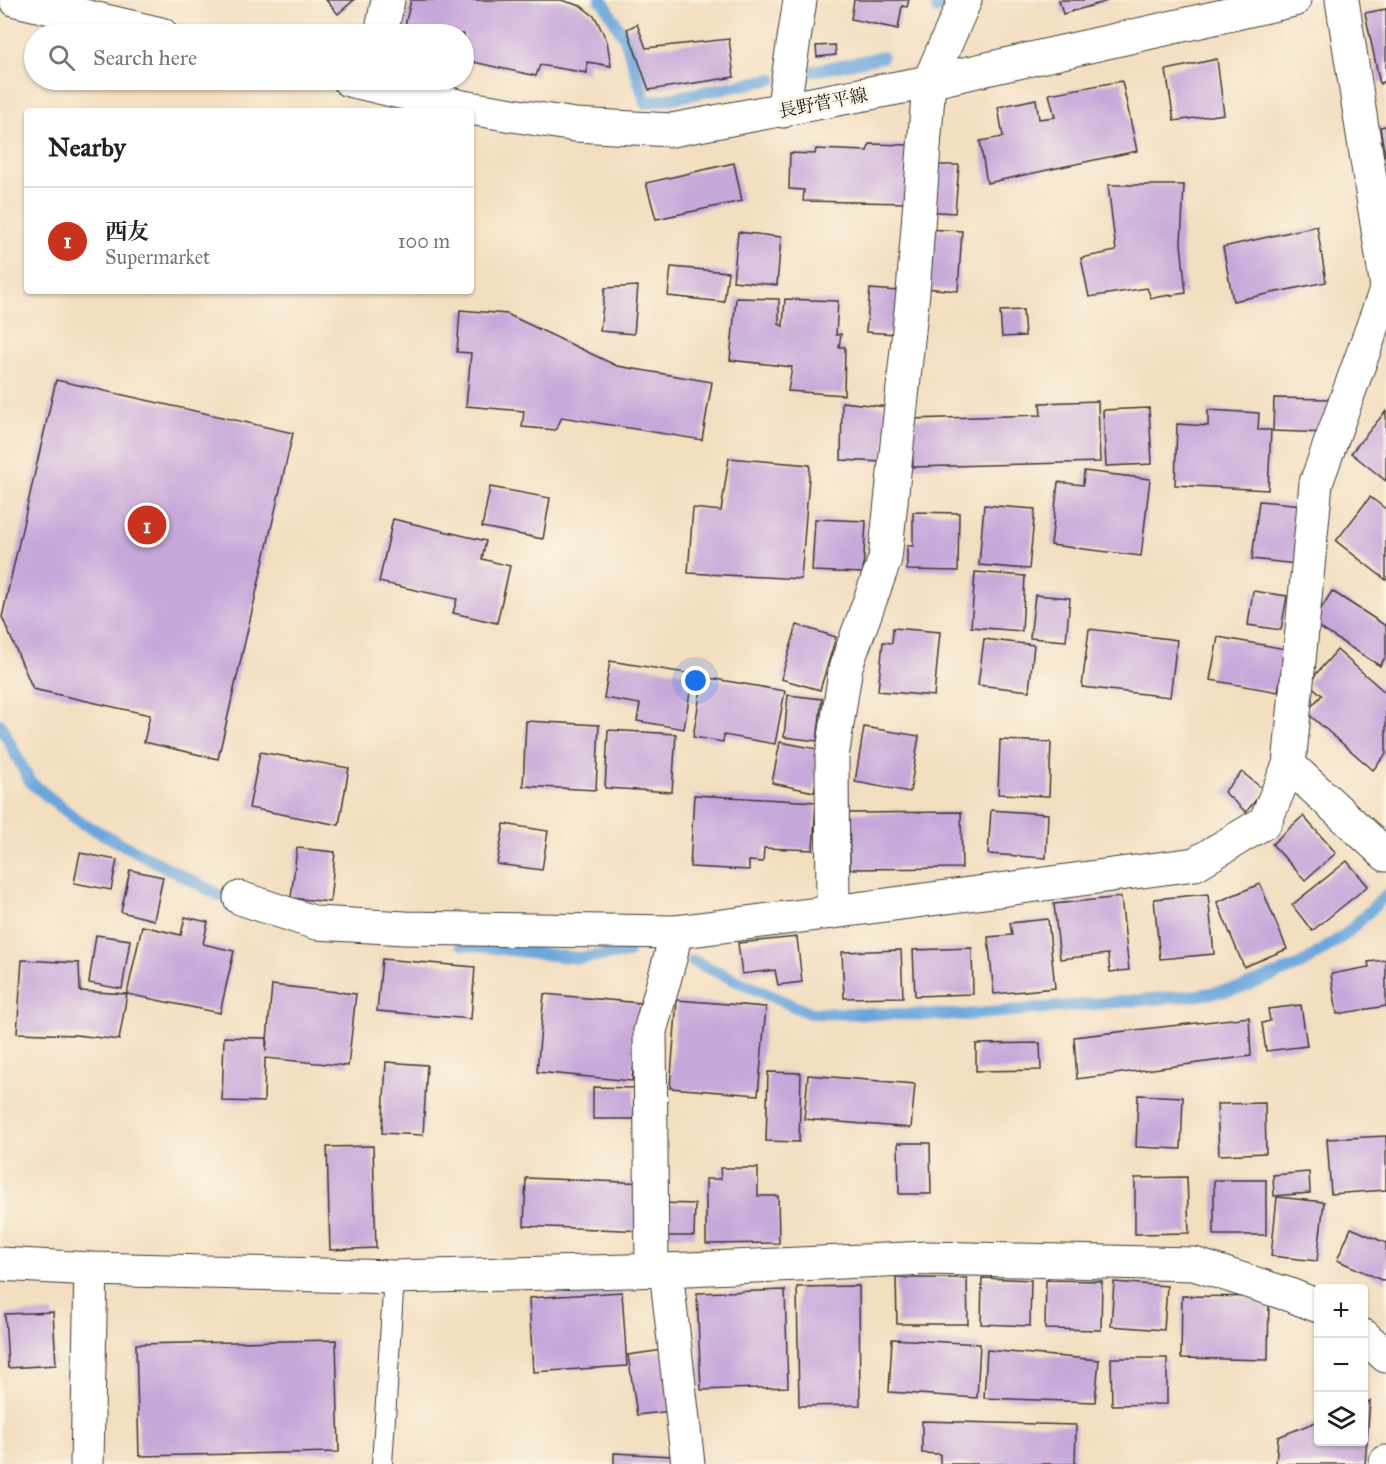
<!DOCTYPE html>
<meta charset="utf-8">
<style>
body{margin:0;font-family:"IM FELL Great Primer","Noto Serif JP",serif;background:#f6f6f6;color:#222}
.controls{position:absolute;right:18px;bottom:18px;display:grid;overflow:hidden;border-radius:6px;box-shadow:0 2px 4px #0004}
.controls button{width:54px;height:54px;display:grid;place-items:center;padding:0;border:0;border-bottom:2px solid #e0e0e0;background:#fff;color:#222;font:30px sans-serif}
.you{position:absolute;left:696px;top:681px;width:21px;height:21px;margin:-15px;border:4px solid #fff;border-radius:50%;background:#1a73e8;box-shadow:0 0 0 9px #1a73e833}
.badge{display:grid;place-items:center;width:39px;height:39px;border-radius:50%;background:#c8321e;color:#fff;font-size:20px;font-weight:700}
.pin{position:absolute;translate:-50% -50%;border:3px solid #fff;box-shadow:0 2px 6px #0006}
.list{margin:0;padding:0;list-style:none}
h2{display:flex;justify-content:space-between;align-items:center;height:78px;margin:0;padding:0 24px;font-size:26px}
h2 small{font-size:20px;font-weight:400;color:#767676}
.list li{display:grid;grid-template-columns:39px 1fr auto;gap:18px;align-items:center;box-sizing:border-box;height:108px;padding:0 24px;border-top:2px solid #e0e0e0}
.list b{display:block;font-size:22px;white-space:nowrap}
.list p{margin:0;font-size:20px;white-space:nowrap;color:#767676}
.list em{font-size:20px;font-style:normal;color:#767676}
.icon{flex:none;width:33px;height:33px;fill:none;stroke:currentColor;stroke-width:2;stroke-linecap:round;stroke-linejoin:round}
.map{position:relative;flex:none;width:1386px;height:1464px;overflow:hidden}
.search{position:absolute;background:#fff;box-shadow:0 2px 4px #0004;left:24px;top:24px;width:450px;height:66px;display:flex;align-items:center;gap:15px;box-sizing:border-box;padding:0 21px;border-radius:33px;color:#767676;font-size:22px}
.panel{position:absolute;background:#fff;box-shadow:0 2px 4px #0004;left:24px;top:108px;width:450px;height:186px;border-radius:6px}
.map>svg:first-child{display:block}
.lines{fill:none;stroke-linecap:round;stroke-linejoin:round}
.stream{stroke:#6ba6dc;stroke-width:12}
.building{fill:#c7a8da}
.lane-casing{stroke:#3c3935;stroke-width:22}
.street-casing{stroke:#3c3935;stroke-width:35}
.primary-casing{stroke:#3c3935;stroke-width:35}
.lane{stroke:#fff;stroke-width:20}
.street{stroke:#fff;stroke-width:33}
.primary{stroke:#fff;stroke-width:33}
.labels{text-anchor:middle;stroke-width:6;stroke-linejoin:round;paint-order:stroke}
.street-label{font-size:18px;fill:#1c1c1c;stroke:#fcf5e5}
</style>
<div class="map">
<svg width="1386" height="1464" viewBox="0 0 1386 1464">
<rect width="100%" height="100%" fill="#fcf5e5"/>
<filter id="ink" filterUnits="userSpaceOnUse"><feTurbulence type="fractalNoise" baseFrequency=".0167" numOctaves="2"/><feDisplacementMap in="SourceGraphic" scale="12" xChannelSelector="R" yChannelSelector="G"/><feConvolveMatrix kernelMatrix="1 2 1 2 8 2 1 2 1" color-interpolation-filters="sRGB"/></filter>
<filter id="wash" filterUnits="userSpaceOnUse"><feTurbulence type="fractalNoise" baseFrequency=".008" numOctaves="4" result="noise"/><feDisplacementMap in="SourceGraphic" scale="24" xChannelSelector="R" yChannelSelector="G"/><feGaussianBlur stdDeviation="1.35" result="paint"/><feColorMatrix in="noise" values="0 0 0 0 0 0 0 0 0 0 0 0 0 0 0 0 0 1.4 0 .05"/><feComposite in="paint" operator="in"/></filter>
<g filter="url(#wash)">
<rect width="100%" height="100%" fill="#f3dec0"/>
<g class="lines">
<!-- stream -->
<g class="stream">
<polyline points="600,0 603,1 625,39 646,103 772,79"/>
<polyline points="937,9 942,0"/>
<polyline points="813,71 882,57"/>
<polyline points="0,724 30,782 80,822 238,905"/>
<polyline points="461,944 577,958 628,953"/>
<polyline points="693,961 809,1013 965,1015 1199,995 1241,988 1300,965 1345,935 1386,895"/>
</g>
</g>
<g id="blocks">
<!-- building -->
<g class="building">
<polygon points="326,0 354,0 338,14"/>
<polygon points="411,0 561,0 581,6 595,17 607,41 611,66 587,62 587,73 540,65 536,76 464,60 464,34 403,34"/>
<polygon points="854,0 909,0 907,7 902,6 898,29 851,19"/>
<polygon points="1059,0 1108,0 1108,1 1063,14"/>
<polygon points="1386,9 1386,80 1380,84 1365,13"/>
<polygon points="637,24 646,48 729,39 734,77 649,90 627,29"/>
<polygon points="835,45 836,55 817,57 816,46"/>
<polygon points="1217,59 1224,114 1174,121 1166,70"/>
<polygon points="1122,81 1137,151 987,183 980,141 1003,137 998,107 1036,99 1039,119 1055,117 1049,94"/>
<polygon points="1386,126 1386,156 1385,156 1380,127"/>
<polygon points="870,144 910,145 908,203 803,201 804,190 789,189 790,153 815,154 816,149 867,151"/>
<polygon points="734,163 742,201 656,219 646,183"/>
<polygon points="927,165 959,165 955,213 925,211"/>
<polygon points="1108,185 1184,185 1181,243 1186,293 1151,298 1147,288 1089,297 1081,258 1116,251"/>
<polygon points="1317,226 1326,282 1233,301 1223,247"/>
<polygon points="926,229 962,231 958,291 925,288"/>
<polygon points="738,232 781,237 777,285 733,281"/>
<polygon points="671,267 728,272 724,302 668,296"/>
<polygon points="638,286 634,334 600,331 605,288"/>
<polygon points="870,289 898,291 896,334 866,332"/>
<polygon points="736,298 779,299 779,324 783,326 785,299 838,301 836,335 841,334 839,347 845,347 844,395 788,391 792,367 730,360"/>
<polygon points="460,310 507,314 617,366 712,382 702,440 562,417 556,430 522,427 524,411 466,406 471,353 457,352"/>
<polygon points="1023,310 1025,336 1002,337 1000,311"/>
<polygon points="56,380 293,433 218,759 144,742 150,715 33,689 2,617"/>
<polygon points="1274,398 1329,399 1328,433 1273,431"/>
<polygon points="1098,401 1100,462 913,467 911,419 1041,415 1040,403"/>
<polygon points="842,402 888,407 883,462 841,460"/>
<polygon points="1149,408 1152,464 1106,466 1103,410"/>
<polygon points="1208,410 1259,413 1258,430 1271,430 1268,490 1175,485 1177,424 1208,426"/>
<polygon points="1386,411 1386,481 1351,453"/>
<polygon points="729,458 810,465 801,579 688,573 693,508 721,511"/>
<polygon points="1084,471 1150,479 1141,556 1051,545 1058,482 1083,485"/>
<polygon points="490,487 550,498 543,539 482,527"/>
<polygon points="1370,497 1386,509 1386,580 1336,541"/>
<polygon points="1259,501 1303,505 1296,564 1252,559"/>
<polygon points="984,505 1035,509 1029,569 979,565"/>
<polygon points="913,512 959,513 958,571 907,570 907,546 913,546"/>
<polygon points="393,519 486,541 482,559 510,566 497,623 453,613 457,599 379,582"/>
<polygon points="815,519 866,521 863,573 812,571"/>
<polygon points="975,572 1025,576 1022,631 971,627"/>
<polygon points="1253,591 1287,596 1281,630 1248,625"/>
<polygon points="1332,591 1386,626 1386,656 1380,666 1312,623"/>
<polygon points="1035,595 1070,598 1066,641 1030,638"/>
<polygon points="797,625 836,637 820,690 781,679"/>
<polygon points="893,628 940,632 934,696 878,691 883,642 892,643"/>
<polygon points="1089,629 1177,640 1170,697 1082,687"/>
<polygon points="1218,637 1286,649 1278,692 1210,680"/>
<polygon points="984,639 1034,645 1029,691 978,685"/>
<polygon points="1337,650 1386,693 1386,754 1373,770 1306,712 1322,695 1308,683"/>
<polygon points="610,661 693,674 684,729 637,721 640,704 604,698"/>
<polygon points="703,677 785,691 775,744 724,735 723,742 693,737"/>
<polygon points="788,695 822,699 817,741 784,737"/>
<polygon points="526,721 599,725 596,790 523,786"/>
<polygon points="864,727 919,736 910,792 855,782"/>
<polygon points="608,730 676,734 672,792 605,788"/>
<polygon points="1000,740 1051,742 1049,796 998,794"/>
<polygon points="780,742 823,750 814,792 772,783"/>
<polygon points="260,752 349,768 339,825 249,808"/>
<polygon points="1242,772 1264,790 1246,812 1224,792"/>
<polygon points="694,795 816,802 813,850 764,848 763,862 749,861 749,870 690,867"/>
<polygon points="991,810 1048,814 1046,858 988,854"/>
<polygon points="961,812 962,868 850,869 849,813"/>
<polygon points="1303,816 1336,853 1305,880 1272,844"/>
<polygon points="504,824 548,831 542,870 497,864"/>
<polygon points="297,848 335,852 330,902 291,898"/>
<polygon points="80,853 117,860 111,890 74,883"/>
<polygon points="1347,861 1368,886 1312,931 1292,905"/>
<polygon points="130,870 163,877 154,920 121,912"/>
<polygon points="1260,884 1287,949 1244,967 1217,902"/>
<polygon points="1208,894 1214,954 1160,959 1154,899"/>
<polygon points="1121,897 1129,970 1110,972 1108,954 1060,959 1054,904"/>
<polygon points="185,917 208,922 203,944 234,951 220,1013 127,994 142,926 181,935"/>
<polygon points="1048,919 1055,988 994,994 988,937 1012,935 1010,923"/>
<polygon points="96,935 130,940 122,989 89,983"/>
<polygon points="797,937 802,982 778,985 775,970 742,974 738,943"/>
<polygon points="972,948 973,994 915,996 913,950"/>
<polygon points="901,950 903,997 844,998 842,952"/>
<polygon points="382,959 475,967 471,1019 377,1011"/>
<polygon points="22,960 79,963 80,991 127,994 119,1040 76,1035 17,1033"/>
<polygon points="1386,960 1386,1006 1337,1014 1331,974 1369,967 1368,962"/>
<polygon points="272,985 356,994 348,1066 265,1058 264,1102 222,1101 224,1037 266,1038 266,1051"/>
<polygon points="544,994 640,1003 632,1081 537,1072"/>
<polygon points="677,1000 766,1007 758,1095 670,1088"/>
<polygon points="1301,1005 1307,1046 1266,1051 1262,1023 1270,1021 1268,1009"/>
<polygon points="1249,1017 1251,1056 1077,1079 1074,1037"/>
<polygon points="1040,1043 1041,1070 976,1071 976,1044"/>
<polygon points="386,1062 427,1065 423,1135 382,1133"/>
<polygon points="768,1072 801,1073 799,1142 766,1141"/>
<polygon points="808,1075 915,1084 911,1128 804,1119"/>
<polygon points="593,1087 634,1088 634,1119 593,1119"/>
<polygon points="1138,1095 1183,1097 1181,1149 1136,1147"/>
<polygon points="1265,1103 1266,1153 1219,1155 1217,1104"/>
<polygon points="1386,1136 1386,1190 1331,1194 1327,1139"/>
<polygon points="898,1143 930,1143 931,1194 899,1194"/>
<polygon points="373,1146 376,1248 330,1250 327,1147"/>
<polygon points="720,1168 758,1168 758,1196 778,1196 779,1243 706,1244 706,1179 721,1179"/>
<polygon points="1309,1172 1310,1193 1274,1196 1273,1175"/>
<polygon points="1187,1177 1189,1233 1135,1234 1135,1178"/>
<polygon points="526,1178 648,1183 646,1231 524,1226"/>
<rect x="1214" y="1180" width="52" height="55"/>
<polygon points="1277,1197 1324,1202 1317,1261 1271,1256"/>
<polygon points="662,1203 695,1204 694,1236 661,1236"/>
<polygon points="1351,1228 1386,1243 1386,1282 1337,1260"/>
<polygon points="896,1278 967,1278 968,1324 897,1324"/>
<polygon points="982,1278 1031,1280 1030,1326 981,1324"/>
<polygon points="1046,1280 1102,1281 1101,1330 1045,1329"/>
<polygon points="1114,1282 1167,1286 1164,1330 1111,1326"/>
<polygon points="859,1286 860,1405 799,1406 797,1287"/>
<polygon points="785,1290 788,1387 701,1390 697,1293"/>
<polygon points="622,1292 627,1366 533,1372 529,1298"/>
<polygon points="1182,1296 1269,1297 1268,1360 1181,1358"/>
<polygon points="53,1312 56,1365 8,1368 5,1314"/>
<polygon points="892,1339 980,1344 977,1398 889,1392"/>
<polygon points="336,1340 339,1452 139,1456 136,1344"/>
<polygon points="663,1350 672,1411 637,1415 628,1355"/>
<polygon points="987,1350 1099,1360 1095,1402 984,1398"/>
<polygon points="1111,1358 1167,1358 1167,1404 1112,1405"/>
<polygon points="1370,1401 1365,1464 1276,1464 1278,1437 1318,1421 1318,1442 1364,1442 1364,1403"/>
<polygon points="922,1421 1076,1425 1075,1464 940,1464 940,1454 922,1453"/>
<polygon points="614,1453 672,1456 671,1464 614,1464"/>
</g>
</g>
</g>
<g filter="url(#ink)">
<use href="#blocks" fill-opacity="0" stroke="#3c3935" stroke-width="1.5"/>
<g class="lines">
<defs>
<polyline id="lane" points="382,1464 394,1277"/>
<g id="street">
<polyline points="1342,0 1386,281"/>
<polyline points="381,34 388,0"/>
<polyline points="783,111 800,0"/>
<polyline points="1386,290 1316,483 1289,765 1386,855"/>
<polyline points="240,898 316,923 405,928 675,932"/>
<polyline points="833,912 1195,864 1265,822 1289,765"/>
<polyline points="0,1264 91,1269 394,1277 666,1270 927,1258 1194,1264 1290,1295 1318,1306"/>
<polyline points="652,1270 650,1031 671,955 675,932 833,912 832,757 846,666 885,559 913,292 929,82 965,0"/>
<polyline points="666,1270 688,1464"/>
<polyline points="1364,1336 1386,1356"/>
<polyline points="87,1464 91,1269"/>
<polyline points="1386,1464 1386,1462"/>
</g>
<g id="primary">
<polyline points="16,0 161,34"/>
<polyline points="349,80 463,107 575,125 672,130 929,82 1294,0"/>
</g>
</defs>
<!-- lane casing -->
<use href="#lane" class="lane-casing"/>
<!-- street casing -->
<use href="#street" class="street-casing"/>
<!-- primary casing -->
<use href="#primary" class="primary-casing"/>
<!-- lane -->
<use href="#lane" class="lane"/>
<!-- street -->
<use href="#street" class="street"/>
<!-- primary -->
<use href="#primary" class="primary"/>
</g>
</g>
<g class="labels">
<!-- street labels -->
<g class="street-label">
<text transform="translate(823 103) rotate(-11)" y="6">長野菅平線</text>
</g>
</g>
</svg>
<div class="controls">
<button>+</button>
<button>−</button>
<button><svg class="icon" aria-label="layers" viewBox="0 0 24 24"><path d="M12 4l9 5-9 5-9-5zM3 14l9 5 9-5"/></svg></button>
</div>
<div class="you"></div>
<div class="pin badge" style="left:147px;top:525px">1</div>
<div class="search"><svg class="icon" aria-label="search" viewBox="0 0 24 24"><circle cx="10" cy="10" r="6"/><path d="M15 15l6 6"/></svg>Search here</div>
<section class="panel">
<h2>Nearby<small></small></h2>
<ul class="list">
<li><span class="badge">1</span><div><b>西友</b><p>Supermarket</p></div><em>100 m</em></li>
</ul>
</section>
</div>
